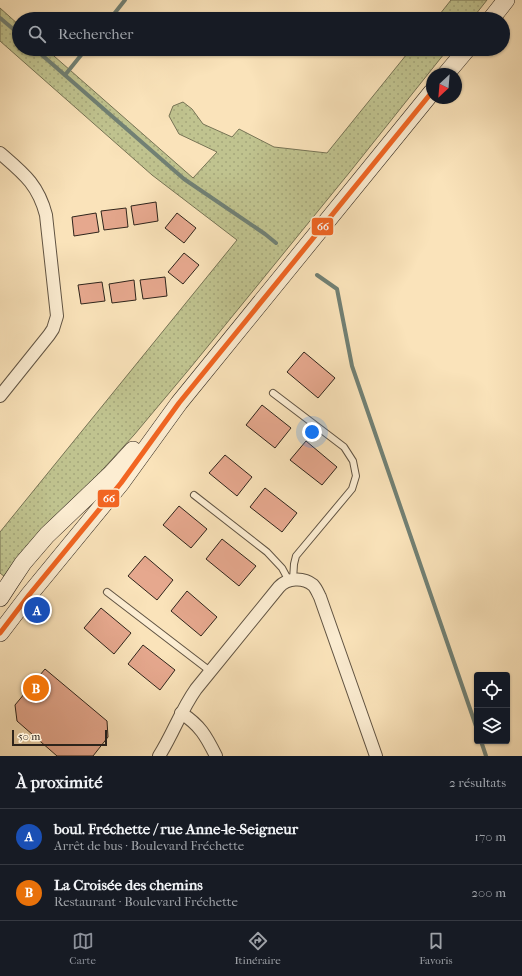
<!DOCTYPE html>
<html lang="fr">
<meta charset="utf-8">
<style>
body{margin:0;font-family:"IM FELL French Canon",serif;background:#242831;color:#f1f3f6}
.controls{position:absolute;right:12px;bottom:12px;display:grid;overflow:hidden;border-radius:4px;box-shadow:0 1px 3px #0004}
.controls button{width:36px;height:36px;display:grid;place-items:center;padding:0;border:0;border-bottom:1px solid #363941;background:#171b24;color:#f1f3f6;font:20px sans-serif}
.compass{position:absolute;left:426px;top:68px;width:36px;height:36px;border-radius:50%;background:#171b24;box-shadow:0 1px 3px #0004;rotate:206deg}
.scale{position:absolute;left:12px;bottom:10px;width:95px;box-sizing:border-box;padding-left:4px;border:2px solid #2e241b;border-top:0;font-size:11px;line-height:14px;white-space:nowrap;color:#2e241b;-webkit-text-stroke:3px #fcedd2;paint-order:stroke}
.you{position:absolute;left:312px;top:432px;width:14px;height:14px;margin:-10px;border:3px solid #fff;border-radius:50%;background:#1a73e8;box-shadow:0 0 0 6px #1a73e833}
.badge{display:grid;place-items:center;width:26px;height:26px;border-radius:50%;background:#8c9099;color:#fff;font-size:13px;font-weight:700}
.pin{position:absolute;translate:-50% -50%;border:2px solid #fff;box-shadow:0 1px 4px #0006}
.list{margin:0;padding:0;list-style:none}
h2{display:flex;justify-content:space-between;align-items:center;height:52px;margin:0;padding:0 16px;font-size:17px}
h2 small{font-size:13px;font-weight:400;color:#9ea1a6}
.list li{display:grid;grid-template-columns:26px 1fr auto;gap:12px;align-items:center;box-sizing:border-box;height:56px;padding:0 16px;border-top:1px solid #363941}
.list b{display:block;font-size:15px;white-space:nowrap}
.list p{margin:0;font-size:13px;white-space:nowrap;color:#9ea1a6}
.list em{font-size:13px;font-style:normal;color:#9ea1a6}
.icon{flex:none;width:22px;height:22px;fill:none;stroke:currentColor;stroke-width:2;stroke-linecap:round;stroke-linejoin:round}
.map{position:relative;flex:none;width:522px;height:756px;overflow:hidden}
.search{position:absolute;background:#171b24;box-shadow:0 1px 3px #0004;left:12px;right:12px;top:12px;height:44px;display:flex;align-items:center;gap:10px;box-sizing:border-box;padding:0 14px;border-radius:22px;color:#9ea1a6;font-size:15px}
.sheet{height:164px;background:#171b24}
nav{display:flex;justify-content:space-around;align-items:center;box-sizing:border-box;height:56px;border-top:1px solid #363941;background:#171b24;font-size:11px;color:#9ea1a6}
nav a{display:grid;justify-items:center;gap:2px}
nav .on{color:#8c9099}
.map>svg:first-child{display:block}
.grass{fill:url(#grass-dots);stroke:#777455}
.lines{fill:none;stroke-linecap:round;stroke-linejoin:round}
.stream{stroke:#718074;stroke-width:4}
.building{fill:#e6a88e;stroke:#2e241b}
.lane-casing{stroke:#615443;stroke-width:8}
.street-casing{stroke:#615443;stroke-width:14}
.secondary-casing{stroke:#2e241b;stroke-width:18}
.lane{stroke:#fcedd2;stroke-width:6}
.street{stroke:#fcedd2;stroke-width:12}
.secondary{stroke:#fcedd2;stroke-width:17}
.bus-1-casing{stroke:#fcedd2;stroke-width:8}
.bus-1{stroke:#f26522;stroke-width:5}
.line-badge{stroke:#fcedd2;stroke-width:1.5}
.badge-label{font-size:11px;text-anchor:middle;font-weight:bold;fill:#fff}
</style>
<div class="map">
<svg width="522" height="756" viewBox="0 0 522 756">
<defs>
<pattern id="grass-dots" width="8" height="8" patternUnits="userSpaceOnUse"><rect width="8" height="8" fill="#c0c38f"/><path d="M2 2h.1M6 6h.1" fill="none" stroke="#a5a77b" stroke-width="1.8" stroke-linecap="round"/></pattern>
</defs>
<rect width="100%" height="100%" fill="#fae3ba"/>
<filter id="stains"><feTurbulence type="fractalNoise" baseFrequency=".005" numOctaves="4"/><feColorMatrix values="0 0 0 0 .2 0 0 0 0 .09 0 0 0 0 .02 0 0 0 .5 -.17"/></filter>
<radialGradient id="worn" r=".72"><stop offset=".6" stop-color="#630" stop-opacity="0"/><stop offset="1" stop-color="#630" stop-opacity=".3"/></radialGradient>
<!-- grass -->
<g class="grass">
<polygon points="451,0 487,0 472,19 436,19"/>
<polygon points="0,8 19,25 19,49 46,49 193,178 217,152 179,134 169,116 173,106 183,102 192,109 203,124 232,137 239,129 274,147 327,153 411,49 448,49 349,173 191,367 134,435 5,577 0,573 0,532 237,240 152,175 0,41"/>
</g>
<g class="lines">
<!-- stream -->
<g class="stream">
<polyline points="0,18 19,34"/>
<polyline points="110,19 125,0"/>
<polyline points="35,49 184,179 265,234 276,243"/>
<polyline points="65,75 86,49"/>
<polyline points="317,275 337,289 352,366 477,729"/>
<polyline points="481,741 486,756"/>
</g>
</g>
<!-- building -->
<g class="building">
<polygon points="156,202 158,221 134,225 131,206"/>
<polygon points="126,208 128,227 104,230 101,211"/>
<polygon points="96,213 99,232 74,236 72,217"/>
<polygon points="177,213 196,228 184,243 165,228"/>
<polygon points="184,253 199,265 183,284 168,272"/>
<polygon points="165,277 167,296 143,299 140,280"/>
<polygon points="134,280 136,300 112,303 109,284"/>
<polygon points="102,282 105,301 81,304 78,285"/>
<polygon points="304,352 335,378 318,398 287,372"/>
<polygon points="262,405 291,428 275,448 246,425"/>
<polygon points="306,441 337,467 322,485 290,460"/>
<polygon points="225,455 252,477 237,496 209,473"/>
<polygon points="265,488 297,513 282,532 250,507"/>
<polygon points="179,506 207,529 191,548 163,525"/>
<polygon points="222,539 256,566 239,586 206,559"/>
<polygon points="145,556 173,580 157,600 128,576"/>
<polygon points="187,591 217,617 201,636 171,611"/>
<polygon points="101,608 131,633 114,654 84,628"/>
<polygon points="143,645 175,670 160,690 128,664"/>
<polygon points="45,669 107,721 108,737 93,756 57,756 17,721 15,705"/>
</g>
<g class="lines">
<defs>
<g id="lane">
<polyline points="273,393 344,447 353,461 356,476 352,489 296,556 294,564 293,580"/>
<polyline points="194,495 267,552 282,568 289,581"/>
<polyline points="107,592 210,671"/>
</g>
<g id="street">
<path d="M0,153C23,173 38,184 46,215L57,316L53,329L49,335L0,396"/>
<path d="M181,713C200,725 206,736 216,756"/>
<path d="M159,756C173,734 181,710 196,689L279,587C287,578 303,577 313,585C316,588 318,593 320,597L376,756"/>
</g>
<g id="secondary">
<polyline points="491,19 506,0"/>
<polyline points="446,74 467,49"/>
<polyline points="0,598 11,581 23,563 47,535 111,474 133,450"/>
<polyline points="0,633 29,595 121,483 179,403 432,92"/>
</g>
</defs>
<!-- lane casing -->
<use href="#lane" class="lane-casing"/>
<!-- street casing -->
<use href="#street" class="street-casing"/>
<!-- secondary casing -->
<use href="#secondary" class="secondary-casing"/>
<!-- lane -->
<use href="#lane" class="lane"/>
<!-- street -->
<use href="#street" class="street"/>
<!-- secondary -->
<use href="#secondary" class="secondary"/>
<defs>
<polyline id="bus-1" points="0,633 29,595 121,483 179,403 432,92"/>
</defs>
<!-- bus-1 casing -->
<use href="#bus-1" class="bus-1-casing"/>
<!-- bus-1 -->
<use href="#bus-1" class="bus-1"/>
</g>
<g class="line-badge">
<rect x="311" y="217" width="23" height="19" rx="4" fill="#f26522"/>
<rect x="97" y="489" width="23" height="19" rx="4" fill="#f26522"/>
</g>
<g class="badge-label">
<text x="323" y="230">66</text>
<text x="109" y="502">66</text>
</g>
<rect width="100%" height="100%" filter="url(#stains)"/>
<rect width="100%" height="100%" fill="url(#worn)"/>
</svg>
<div class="controls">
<button><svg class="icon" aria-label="locate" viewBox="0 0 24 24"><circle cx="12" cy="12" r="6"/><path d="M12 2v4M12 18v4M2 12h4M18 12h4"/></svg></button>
<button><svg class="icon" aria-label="layers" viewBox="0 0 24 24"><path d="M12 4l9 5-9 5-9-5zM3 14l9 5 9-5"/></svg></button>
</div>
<svg class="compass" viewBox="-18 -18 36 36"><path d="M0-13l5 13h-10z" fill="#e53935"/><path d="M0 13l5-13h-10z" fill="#9ea1a6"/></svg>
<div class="scale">50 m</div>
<div class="you"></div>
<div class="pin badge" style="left:37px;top:610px;background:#1a4fb4">A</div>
<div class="pin badge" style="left:36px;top:688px;background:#e8710a">B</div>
<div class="search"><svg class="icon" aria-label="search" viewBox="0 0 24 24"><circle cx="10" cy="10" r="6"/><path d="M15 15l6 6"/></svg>Rechercher</div>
</div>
<section class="sheet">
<h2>À proximité<small>2 résultats</small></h2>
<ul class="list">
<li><span class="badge" style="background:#1a4fb4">A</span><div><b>boul. Fréchette / rue Anne-le-Seigneur</b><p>Arrêt de bus · Boulevard Fréchette</p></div><em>170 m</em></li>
<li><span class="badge" style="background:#e8710a">B</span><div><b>La Croisée des chemins</b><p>Restaurant · Boulevard Fréchette</p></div><em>200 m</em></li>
</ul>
</section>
<nav>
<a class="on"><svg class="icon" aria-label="map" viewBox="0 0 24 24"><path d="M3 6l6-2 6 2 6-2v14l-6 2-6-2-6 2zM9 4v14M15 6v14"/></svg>Carte</a>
<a><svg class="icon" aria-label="directions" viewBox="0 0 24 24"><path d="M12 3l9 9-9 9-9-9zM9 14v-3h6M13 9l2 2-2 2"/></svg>Itinéraire</a>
<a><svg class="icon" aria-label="saved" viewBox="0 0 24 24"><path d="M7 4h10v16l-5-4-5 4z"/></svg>Favoris</a>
</nav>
